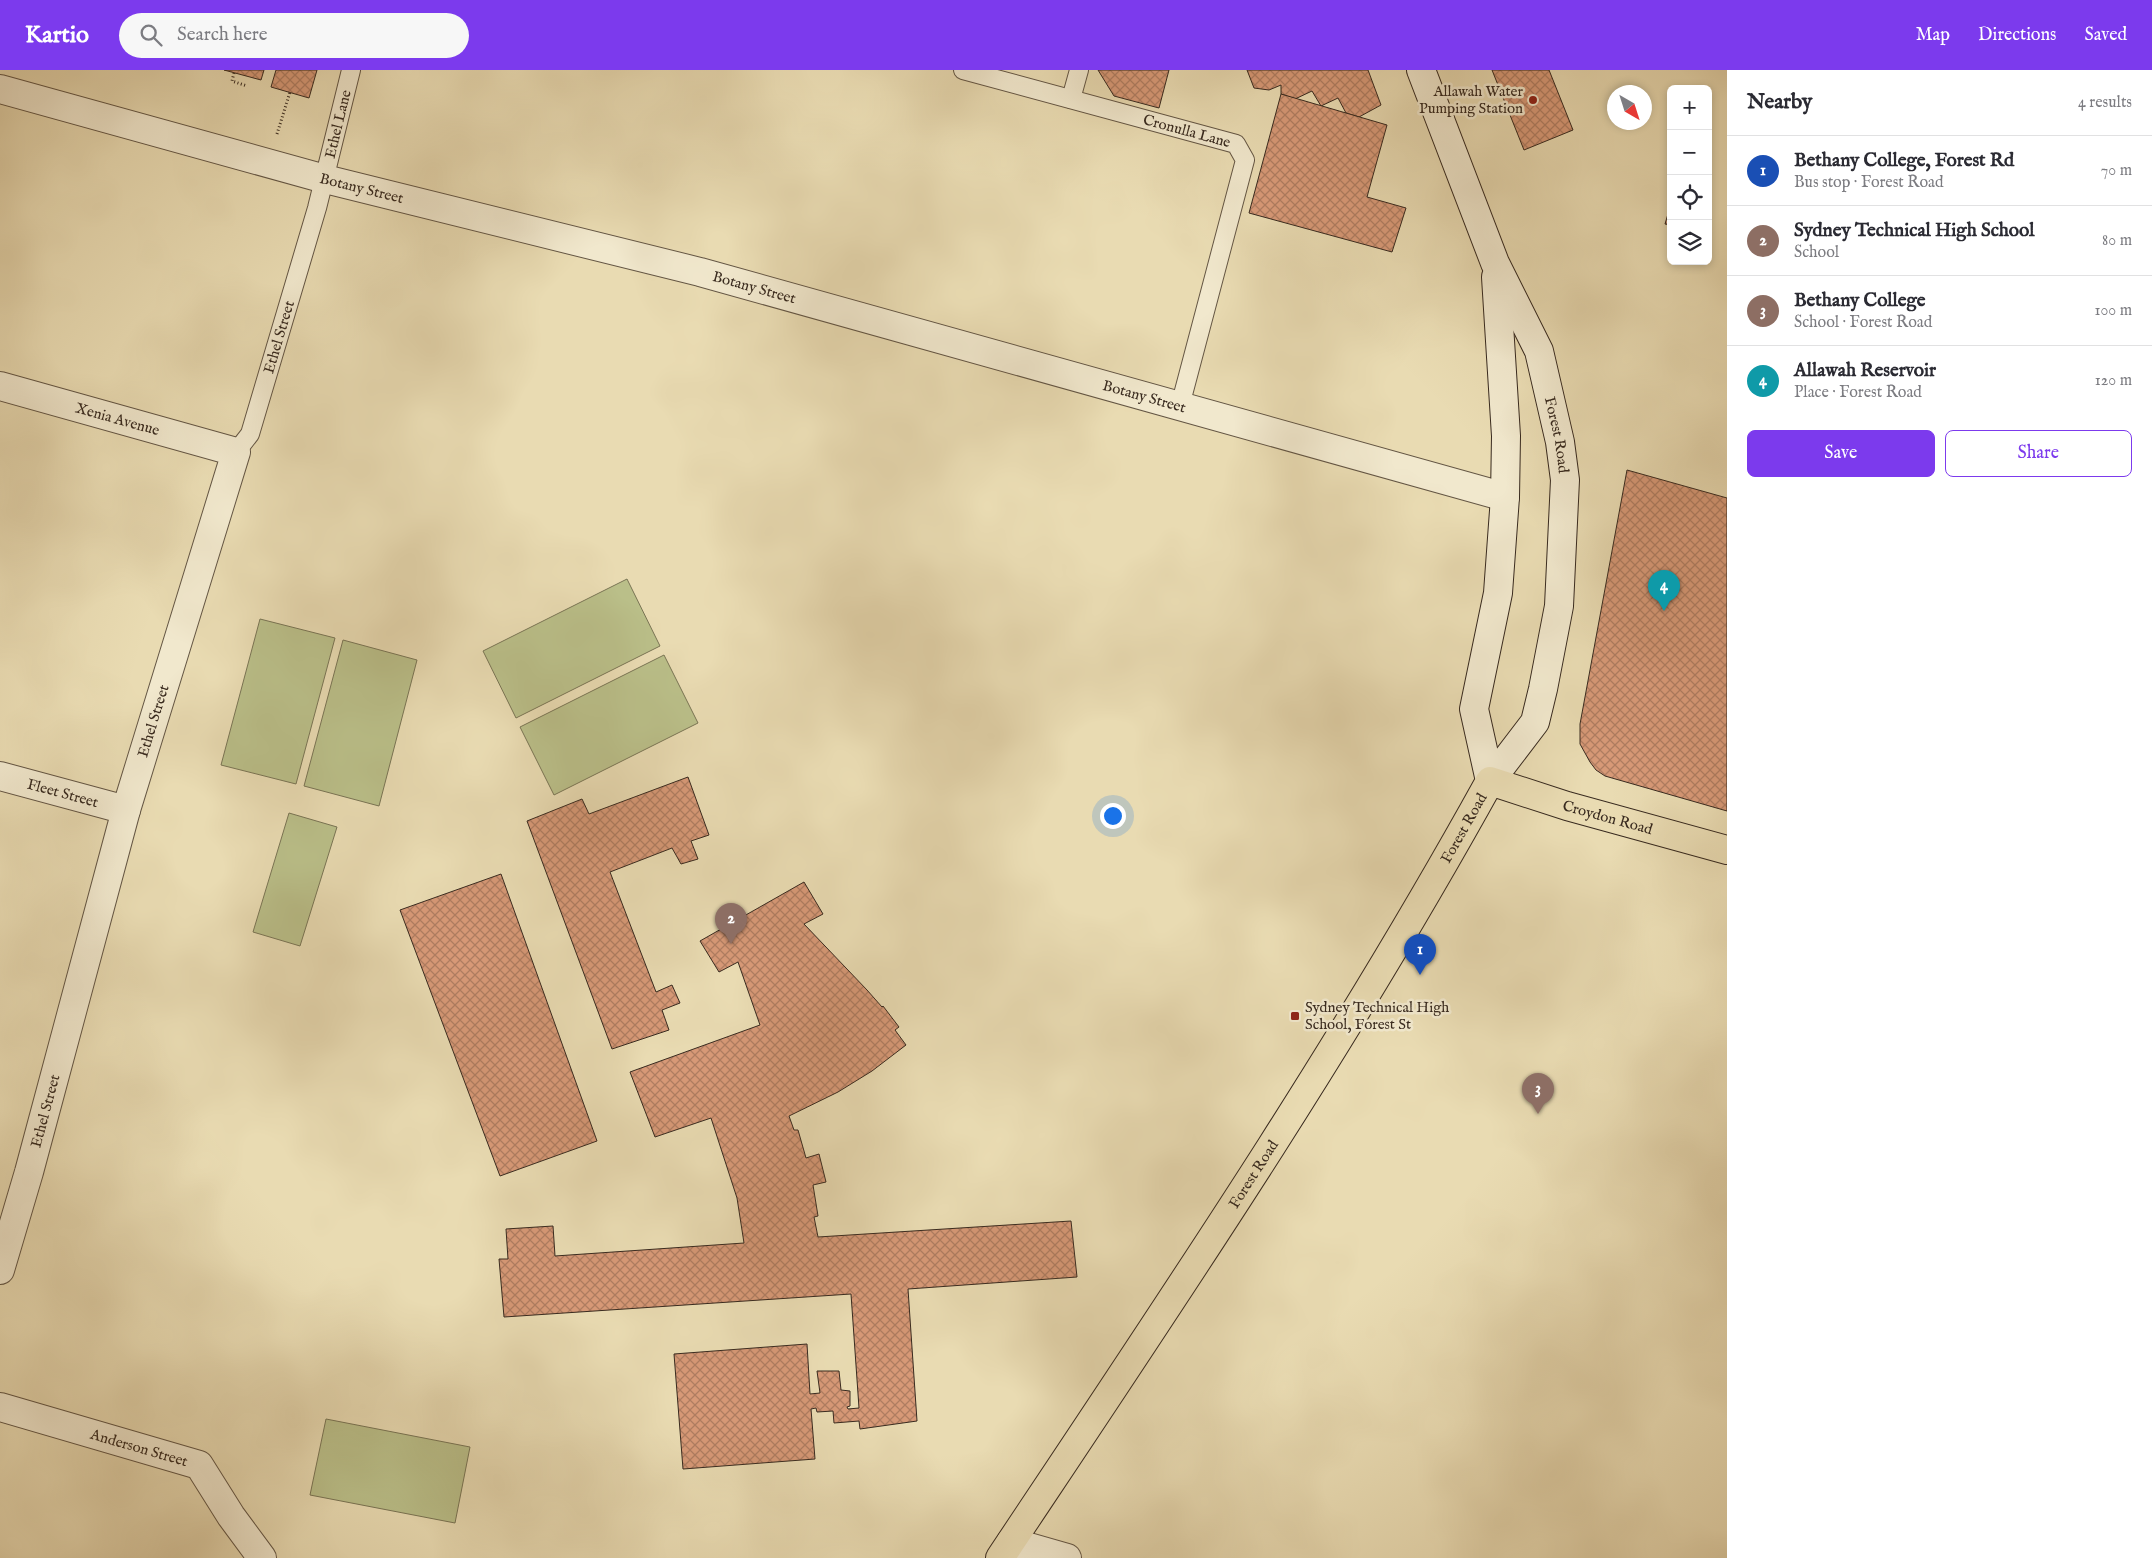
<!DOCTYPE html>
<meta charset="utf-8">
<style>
body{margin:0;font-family:"IM FELL English",serif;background:#f7f7f7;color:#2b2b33}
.controls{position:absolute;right:15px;top:15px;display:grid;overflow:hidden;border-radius:8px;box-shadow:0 2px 8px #0003}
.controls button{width:45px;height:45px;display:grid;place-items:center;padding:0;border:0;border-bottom:1px solid #e1e1e2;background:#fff;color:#2b2b33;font:25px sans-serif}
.compass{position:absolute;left:1607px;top:15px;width:45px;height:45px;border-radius:50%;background:#fff;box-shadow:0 2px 8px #0003;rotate:141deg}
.you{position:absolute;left:1112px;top:745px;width:18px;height:18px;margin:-12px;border:4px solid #fff;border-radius:50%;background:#1a73e8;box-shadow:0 0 0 8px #1a73e833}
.badge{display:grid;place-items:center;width:32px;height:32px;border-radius:50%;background:#7c3aed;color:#fff;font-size:16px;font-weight:700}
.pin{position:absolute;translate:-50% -41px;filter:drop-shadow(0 1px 2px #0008)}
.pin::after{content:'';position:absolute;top:26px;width:18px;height:15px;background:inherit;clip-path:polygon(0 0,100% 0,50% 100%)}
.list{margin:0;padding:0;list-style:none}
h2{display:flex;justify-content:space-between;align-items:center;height:65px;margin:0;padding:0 20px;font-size:21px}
h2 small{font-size:16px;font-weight:400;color:#7c7c81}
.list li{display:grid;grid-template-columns:32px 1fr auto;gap:15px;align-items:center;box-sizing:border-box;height:70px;padding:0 20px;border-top:1px solid #e1e1e2}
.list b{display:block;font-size:19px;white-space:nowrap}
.list p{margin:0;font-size:16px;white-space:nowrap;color:#7c7c81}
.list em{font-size:16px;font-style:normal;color:#7c7c81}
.actions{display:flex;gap:10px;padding:15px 20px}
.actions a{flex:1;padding:11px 0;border:1px solid #7c3aed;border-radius:8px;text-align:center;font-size:18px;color:#7c3aed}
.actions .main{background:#7c3aed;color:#fff}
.icon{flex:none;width:28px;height:28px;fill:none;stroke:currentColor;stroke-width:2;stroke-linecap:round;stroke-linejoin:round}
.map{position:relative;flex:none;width:1727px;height:1488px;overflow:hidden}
header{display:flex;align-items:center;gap:30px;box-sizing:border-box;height:70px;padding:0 25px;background:#7c3aed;color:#fff}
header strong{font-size:24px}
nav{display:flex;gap:28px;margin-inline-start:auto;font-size:18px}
.search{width:350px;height:45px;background:#f7f7f7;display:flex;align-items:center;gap:12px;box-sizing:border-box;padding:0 18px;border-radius:28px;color:#7c7c81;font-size:19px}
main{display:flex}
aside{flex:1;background:#fff}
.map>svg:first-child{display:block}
.garden{fill:#babf89;stroke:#797454}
.building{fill:url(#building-cross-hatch);stroke:#382a1f}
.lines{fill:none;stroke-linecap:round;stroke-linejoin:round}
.service-casing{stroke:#645644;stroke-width:20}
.minor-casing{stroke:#645644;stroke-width:30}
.secondary-casing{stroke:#382a1f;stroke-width:30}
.primary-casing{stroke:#382a1f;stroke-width:30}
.path{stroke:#382a1f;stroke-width:3;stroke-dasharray:1 2.5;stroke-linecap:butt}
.service{stroke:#f1e8cd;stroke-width:18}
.minor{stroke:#f1e8cd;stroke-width:28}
.secondary{stroke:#f1e8cd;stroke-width:28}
.primary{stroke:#e9dbb2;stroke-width:28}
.poi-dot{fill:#8f2418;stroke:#f1e8cd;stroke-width:2}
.labels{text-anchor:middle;stroke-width:5;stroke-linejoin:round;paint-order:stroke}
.poi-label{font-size:15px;fill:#382a1f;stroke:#f1e8cd;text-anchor:end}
.street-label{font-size:15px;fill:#382a1f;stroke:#f1e8cd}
</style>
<header>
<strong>Kartio</strong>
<div class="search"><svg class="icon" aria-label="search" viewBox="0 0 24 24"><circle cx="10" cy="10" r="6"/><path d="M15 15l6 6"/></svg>Search here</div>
<nav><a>Map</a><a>Directions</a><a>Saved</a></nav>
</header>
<main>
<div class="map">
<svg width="1727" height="1488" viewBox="0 0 1727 1488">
<defs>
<pattern id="building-cross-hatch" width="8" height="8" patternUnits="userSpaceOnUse" patternTransform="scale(1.25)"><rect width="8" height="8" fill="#d79977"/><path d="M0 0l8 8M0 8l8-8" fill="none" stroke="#af7d61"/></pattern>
</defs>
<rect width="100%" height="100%" fill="#e9dbb2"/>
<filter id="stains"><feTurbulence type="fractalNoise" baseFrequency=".004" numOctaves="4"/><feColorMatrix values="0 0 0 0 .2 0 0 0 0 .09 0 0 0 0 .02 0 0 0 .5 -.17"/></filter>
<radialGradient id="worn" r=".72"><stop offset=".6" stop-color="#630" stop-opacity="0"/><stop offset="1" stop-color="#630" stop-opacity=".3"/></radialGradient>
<!-- garden -->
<g class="garden">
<polygon points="627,509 660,576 516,648 483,581"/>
<polygon points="260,549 335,568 296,714 221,695"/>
<polygon points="343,570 417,590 379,736 304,716"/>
<polygon points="664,585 698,653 554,725 520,657"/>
<polygon points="289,743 337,757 300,876 253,862"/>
<polygon points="326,1349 470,1377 455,1453 310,1425"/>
</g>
<!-- building -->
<g class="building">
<polygon points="224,0 264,0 261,10"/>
<polygon points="276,0 317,0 309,28 271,17"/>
<polygon points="1098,0 1169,0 1159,38 1114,26"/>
<polygon points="1247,0 1368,0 1381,35 1359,47 1346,43 1338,28 1321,36 1312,21 1295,29 1281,24 1281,15 1269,20 1254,18"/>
<polygon points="1492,0 1549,0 1573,60 1524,80"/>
<polygon points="1281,24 1387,55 1367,127 1406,138 1392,182 1249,143"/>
<polygon points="1671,134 1671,155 1665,154"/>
<polygon points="1627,400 1727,428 1727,741 1605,706 1596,700 1590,692 1580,674 1580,654"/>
<polygon points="688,707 709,765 691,771 698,789 681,794 672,778 610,802 656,922 672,915 680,933 662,940 669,960 612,979 527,751 582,729 589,744"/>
<polygon points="501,804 597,1071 500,1106 400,840"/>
<polygon points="804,812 823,844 804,854 867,920 882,937 883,936 899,957 895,960 906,975 872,1001 838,1022 789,1046 794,1060 798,1060 806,1088 819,1084 826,1112 813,1115 818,1146 814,1147 818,1167 1071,1151 1077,1207 908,1219 917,1351 860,1359 859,1351 834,1353 833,1341 817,1342 816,1338 811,1339 815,1389 683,1399 674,1284 807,1274 810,1324 820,1323 817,1301 839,1301 841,1320 850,1321 850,1336 847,1337 848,1339 859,1338 851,1224 504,1247 499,1189 508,1189 506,1159 553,1156 555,1186 744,1173 737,1128 711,1048 655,1067 630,1002 760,955 738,892 719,902 700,871"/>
</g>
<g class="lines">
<defs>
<g id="service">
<path id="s1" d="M963,0L1236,74L1245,90L1180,336"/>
<polyline points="1071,29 1079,0"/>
<path id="s2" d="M236,382L250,364L317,138L351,0"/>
</g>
<g id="minor">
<path id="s3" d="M0,19L325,109L700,202L1505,427"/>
<path id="s4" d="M0,316L236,382L126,740L29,1102L0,1200"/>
<path id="s5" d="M0,706L126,740"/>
<path id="s6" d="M0,1337L199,1395L231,1446L262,1488"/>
<polyline points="1011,1472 1067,1488"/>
</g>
<g id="secondary">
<path id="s7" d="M1421,0L1495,193L1539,281L1560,372L1565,410L1559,536L1543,619L1535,652L1490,711"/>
<polyline points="1490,711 1474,639 1498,523 1505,427 1506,366 1496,207"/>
</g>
<g id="primary">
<path id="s8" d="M1000,1488C1170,1233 1342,979 1490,711L1567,736L1727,780"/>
</g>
</defs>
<!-- service casing -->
<use href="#service" class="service-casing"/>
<!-- minor casing -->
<use href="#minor" class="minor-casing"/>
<!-- secondary casing -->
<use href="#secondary" class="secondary-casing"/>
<!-- primary casing -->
<use href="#primary" class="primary-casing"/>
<!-- path -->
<g class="path">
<polyline points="234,3 232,11 247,16"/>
<polyline points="277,64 290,22"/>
</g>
<!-- service -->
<use href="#service" class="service"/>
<!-- minor -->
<use href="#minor" class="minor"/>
<!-- secondary -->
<use href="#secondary" class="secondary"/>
<!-- primary -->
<use href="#primary" class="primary"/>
</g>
<!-- markers -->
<g class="poi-dot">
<circle cx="1533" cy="30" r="5"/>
<rect x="1290" y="941" width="10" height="10" rx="2.5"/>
</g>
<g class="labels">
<!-- poi labels -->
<g class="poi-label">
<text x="1523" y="26">Allawah Water<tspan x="1523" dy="17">Pumping Station</tspan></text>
<text x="1305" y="942" text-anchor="start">Sydney Technical High<tspan x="1305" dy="17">School, Forest St</tspan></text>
</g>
<!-- street labels -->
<g class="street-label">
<text dy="5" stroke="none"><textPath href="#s2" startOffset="345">Ethel Lane</textPath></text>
<text dy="5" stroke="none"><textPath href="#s1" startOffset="232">Cronulla Lane</textPath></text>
<text dy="5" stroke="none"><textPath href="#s3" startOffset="375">Botany Street</textPath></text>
<text dy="5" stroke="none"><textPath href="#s3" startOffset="780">Botany Street</textPath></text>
<text dy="5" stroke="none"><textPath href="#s2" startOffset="124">Ethel Street</textPath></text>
<text dy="5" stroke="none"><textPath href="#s3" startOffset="1185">Botany Street</textPath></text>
<text dy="5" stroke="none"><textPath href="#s4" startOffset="122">Xenia Avenue</textPath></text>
<text dy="5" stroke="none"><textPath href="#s7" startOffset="391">Forest Road</textPath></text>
<text transform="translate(153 651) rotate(-73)" y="5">Ethel Street</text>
<text dy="5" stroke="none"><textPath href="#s5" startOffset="65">Fleet Street</textPath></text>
<text dy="5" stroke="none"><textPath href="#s8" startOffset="1042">Croydon Road</textPath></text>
<text dy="5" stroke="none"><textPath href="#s8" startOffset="865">Forest Road</textPath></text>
<text transform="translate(45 1041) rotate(-75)" y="5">Ethel Street</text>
<text dy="5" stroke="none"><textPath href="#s8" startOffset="460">Forest Road</textPath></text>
<text dy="5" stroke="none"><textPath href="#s6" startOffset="145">Anderson Street</textPath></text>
</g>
</g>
<rect width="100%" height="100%" filter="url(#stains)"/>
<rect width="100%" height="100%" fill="url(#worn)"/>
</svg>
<div class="controls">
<button>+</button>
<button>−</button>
<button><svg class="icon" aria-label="locate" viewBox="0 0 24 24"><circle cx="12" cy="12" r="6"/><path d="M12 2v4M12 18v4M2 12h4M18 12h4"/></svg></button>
<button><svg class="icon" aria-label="layers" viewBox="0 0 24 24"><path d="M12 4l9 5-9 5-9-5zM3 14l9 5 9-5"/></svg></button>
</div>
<svg class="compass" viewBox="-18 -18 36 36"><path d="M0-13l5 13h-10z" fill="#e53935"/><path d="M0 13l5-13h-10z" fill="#7c7c81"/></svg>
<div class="you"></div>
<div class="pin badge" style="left:1420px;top:905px;background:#1a4fb4">1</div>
<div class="pin badge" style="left:731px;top:874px;background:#8d6e63">2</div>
<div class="pin badge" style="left:1538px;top:1044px;background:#8d6e63">3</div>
<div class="pin badge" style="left:1664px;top:541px;background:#0f9aa8">4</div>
</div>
<aside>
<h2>Nearby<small>4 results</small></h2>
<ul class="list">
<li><span class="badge" style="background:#1a4fb4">1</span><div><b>Bethany College, Forest Rd</b><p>Bus stop · Forest Road</p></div><em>70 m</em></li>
<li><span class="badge" style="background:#8d6e63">2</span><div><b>Sydney Technical High School</b><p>School</p></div><em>80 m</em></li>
<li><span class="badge" style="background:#8d6e63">3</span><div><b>Bethany College</b><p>School · Forest Road</p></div><em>100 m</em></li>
<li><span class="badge" style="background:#0f9aa8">4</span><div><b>Allawah Reservoir</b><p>Place · Forest Road</p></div><em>120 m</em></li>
</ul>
<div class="actions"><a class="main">Save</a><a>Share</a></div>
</aside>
</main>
